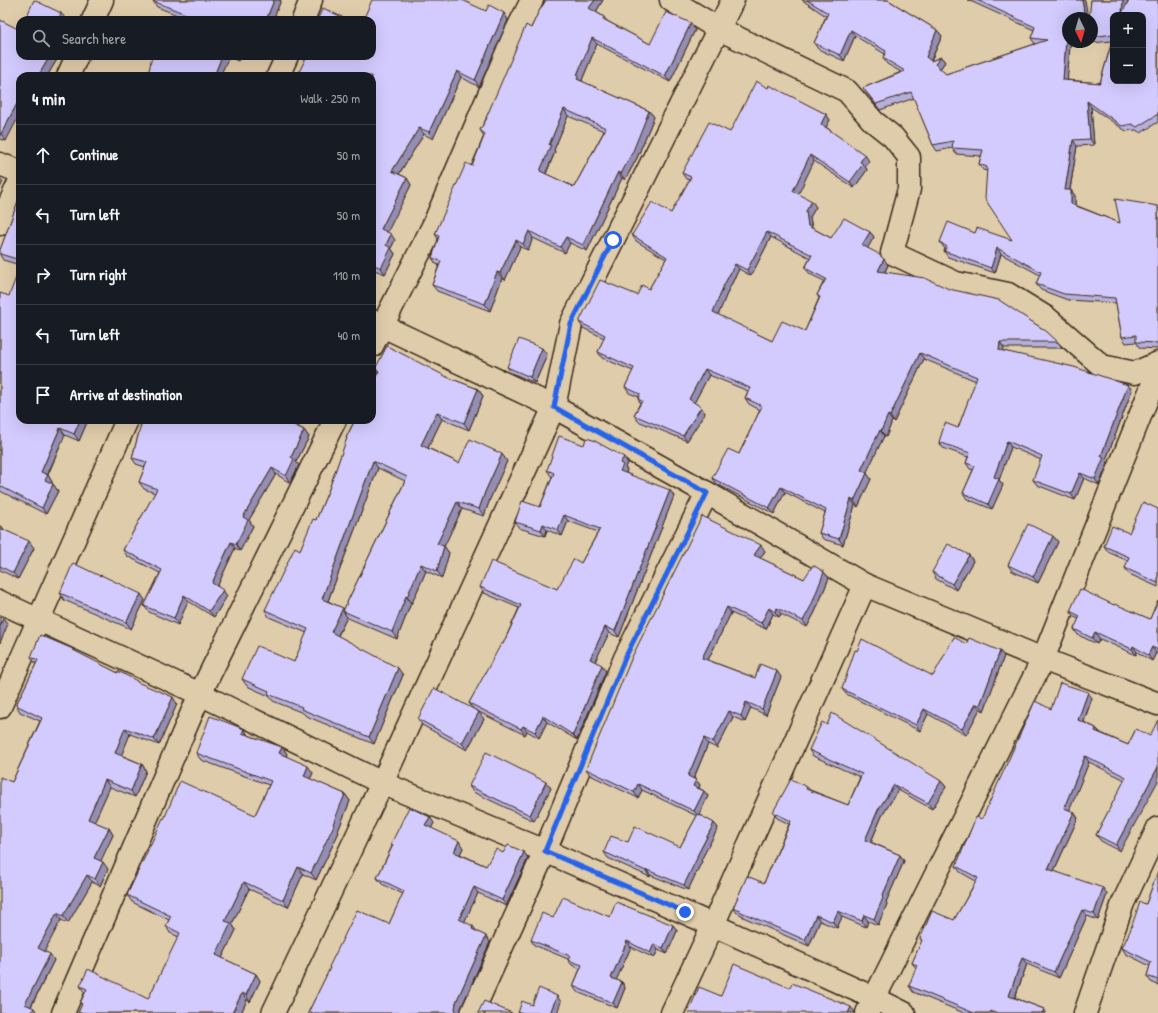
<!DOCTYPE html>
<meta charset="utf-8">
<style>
body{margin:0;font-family:"Patrick Hand",sans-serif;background:#20242c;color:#f1f3f6}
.controls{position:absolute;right:12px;top:12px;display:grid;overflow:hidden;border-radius:8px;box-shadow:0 4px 16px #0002}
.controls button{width:36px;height:36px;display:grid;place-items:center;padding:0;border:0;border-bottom:1px solid #363941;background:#171b24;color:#f1f3f6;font:20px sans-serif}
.compass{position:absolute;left:1062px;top:12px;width:36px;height:36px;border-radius:50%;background:#171b24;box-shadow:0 4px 16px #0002;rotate:175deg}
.stop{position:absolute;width:12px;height:12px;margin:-9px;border:3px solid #2563eb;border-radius:50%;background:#fff}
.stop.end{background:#2563eb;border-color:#fff;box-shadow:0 1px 4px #0008}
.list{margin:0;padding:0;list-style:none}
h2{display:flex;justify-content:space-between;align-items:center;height:52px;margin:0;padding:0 16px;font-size:17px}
h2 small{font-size:13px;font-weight:400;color:#9ea1a6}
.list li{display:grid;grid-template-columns:26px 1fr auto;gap:12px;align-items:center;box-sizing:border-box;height:60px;padding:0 16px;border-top:1px solid #363941}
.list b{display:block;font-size:15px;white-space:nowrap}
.list em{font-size:13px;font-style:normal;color:#9ea1a6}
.icon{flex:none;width:22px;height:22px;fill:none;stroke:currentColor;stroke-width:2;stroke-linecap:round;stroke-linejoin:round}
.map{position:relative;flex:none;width:1158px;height:1013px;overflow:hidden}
.search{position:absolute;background:#171b24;box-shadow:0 4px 16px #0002;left:16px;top:16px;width:360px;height:44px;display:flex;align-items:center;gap:10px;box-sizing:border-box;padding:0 14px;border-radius:12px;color:#9ea1a6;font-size:15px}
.panel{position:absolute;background:#171b24;box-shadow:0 4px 16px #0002;left:16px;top:72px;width:360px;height:352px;border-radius:12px}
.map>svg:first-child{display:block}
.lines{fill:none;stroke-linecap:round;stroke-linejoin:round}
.minor-casing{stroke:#3b2a1e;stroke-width:25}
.tertiary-casing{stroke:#3b2a1e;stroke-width:25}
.minor{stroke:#dfccaa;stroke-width:22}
.tertiary{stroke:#dfccaa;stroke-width:22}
.wall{fill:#b5afda;stroke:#3b2a1e;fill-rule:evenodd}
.shaded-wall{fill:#948eb2;stroke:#3b2a1e}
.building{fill:#d3cbfe;stroke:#3b2a1e;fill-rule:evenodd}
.route{stroke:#2563eb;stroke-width:5}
</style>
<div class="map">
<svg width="1158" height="1013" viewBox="0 0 1158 1013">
<rect width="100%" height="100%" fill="#dfccaa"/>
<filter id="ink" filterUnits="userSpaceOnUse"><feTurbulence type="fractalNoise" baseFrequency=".025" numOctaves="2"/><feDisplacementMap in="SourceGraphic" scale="8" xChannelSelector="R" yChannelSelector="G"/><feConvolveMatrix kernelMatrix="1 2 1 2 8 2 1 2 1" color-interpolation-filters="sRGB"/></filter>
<g filter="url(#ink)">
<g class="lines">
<defs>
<g id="minor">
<polyline points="671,0 719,29 847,91 873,121 893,137 909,157 909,189 892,253 956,283 1008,294 1047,318 1102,366 1135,373 1158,363"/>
<polyline points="93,20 102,0"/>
<polyline points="68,76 77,56"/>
<polyline points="0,164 20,172"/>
<polyline points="0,224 20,181"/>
<polyline points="372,321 554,407 707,493 865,585 1043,659 1158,704"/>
<polyline points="372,346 434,224 514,36 532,0"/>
<polyline points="0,602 200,694 382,783 545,851 713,925 874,998 904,1013"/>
<polyline points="63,1013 200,694 335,420"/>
<polyline points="273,1013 382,783 554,407 571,324 733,0"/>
<polyline points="472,1013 545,851 625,658 707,493"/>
<polyline points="672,1013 713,925 865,585"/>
<polyline points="867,1013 1043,659 1158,371"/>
<polyline points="1085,1013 1123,903 1158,828"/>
</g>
<g id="tertiary">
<polyline points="303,20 311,0"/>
<polyline points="278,76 287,56"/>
<polyline points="0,707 127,420"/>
</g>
</defs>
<!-- minor casing -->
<use href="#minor" class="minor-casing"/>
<!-- tertiary casing -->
<use href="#tertiary" class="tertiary-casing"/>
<!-- minor -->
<use href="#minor" class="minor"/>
<!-- tertiary -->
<use href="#tertiary" class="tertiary"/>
</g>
<!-- wall -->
<g class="wall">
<polygon points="153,0 281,0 273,20 190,20 157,7 153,1"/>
<path d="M546,0H603L596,12L604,17L607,21L650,44L695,30L670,82L597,44L582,80L583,82L649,111L654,117L637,158L625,180L622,178L587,251L570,243L565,253L533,238L528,250L520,247L505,280L502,278L490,311L437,291L432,285L439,265L436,264L432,258L438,239L435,234L472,166L484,136L480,130L486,119V118ZM568,116L604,131L574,187L546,174L555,152L554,150Z"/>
<path d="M802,0H888L937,30L942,36L931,61L941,57L945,62L940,69L946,74L1035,44L1031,38L1034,30L968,0H1085L1068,18V42H1092L1091,0H1128V1L1158,0V122L1141,133L1136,130L1126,131L1091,107L1094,145L1077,146L1070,190H1071L1075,196V205L1120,223L1158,206V349L1140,348L1136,342L1126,343L1122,337L1116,303L1068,300L1041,290L1036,284L1040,275L1001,254L995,273L948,257L944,251L945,249L940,242L975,233L1012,240L987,171L983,170L979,164L981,156L956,154L952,148L937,151L933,145L914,98L880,110L863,88L901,72L887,64L883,58L885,54L855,36L844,61L818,49L814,43L826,16ZM1113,15L1143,81H1113ZM1112,41L1100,83L1067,80L1070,45Z"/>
<polygon points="486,11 504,13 508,20 479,87 461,77 433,139 424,134 399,174 407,178 411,185 387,232 395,240 391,248 395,254 385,274 372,269 372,76"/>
<polygon points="0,20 59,56 47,76 20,76 6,141 0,139"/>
<polygon points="152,56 241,56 238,61 229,57"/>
<path d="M768,88L826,114L830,120L826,127L869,161L865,166L867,170L854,188L814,161L798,194L816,207L810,217L812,228L831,238L870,232L874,237L867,248L888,265L885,272L1058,342L1062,348H1004L1003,351L1128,385L1132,390L1106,460L1108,463L1099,485L1084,478L1075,500L1037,485L1033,480L1041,460L1011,447L999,480L1003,485L992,509L967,499L963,493L973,470L970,469L966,463L968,457L943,448L939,442L958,428L976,381L924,359L894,422L892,421L886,437L884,436L866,473L871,479L858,507L855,505L843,545L823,539L819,533L825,513L785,492L774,514L717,484L712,478L739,454L760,410L749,404L745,398L748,391L709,375L694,403L701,407L705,413L687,441L638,421L634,415L640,403L638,399L639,397L629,393L625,387L633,371L602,358L598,352L604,338L583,328L579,322L637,295L649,289L666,259L636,241L632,235L671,213L690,180L686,179L682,173L730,132ZM771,237L810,258L805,268L810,274L824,281L817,295L819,298L805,331L772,341L718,315L728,291L739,269L751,276Z"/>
<polygon points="20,196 20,265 3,260 0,255 0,250"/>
<polygon points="0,293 20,420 88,420 79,441 65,435 48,475 52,482 52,483 53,484 58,491 46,514 0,491"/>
<polygon points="547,355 535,383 512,373 507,367"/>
<path d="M375,369L447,377L478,389L483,396L469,430L442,419L428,448L459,463L507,461L490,499L484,516L462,509L444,546L449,553L442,578L426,571L412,603H411L397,639L348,618L347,617L338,636L403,675L374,744L306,716L303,713L273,701L269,696L247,686L242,679L294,662L307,633L269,617L265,610L300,550L316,520L329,489L347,439L346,438L378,372ZM378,468L405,481L344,609L328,601Z"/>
<polygon points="136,420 302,420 298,427 304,430 309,437 296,462 299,465 290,483 276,474 249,520 253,526 240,551 235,548 217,587 227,596 214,617 188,601 178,625 149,612 144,606 160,573 127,556 123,550 155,493 144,489 139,482 145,467 136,464 132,458 141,425 139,424"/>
<polygon points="628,463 625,467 627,470 626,473 674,496 619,637 609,633 595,661 606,671 577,740 547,722 539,738 527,731 525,735 473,709 469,703 503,644 519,608 484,593 480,587 557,589 581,563 598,532 568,521 562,536 547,530 545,536 519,528 515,522 540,507 552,477 551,476 547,470"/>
<polygon points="1158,509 1158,587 1129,574 1125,568 1128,561 1108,552 1104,546 1129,533"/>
<polygon points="0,526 5,530 34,548 18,579 0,570"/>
<polygon points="1053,536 1058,542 1038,583 1012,571 1008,565"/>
<polygon points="765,551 760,558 804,579 824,572 829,578 815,612 807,627 781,614 779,617 773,614 766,629 731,613 708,660 755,678 781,677 766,715 751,708 745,722 733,717 717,748 708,744 694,778 696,780 700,785 699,788 704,791 708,796 699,815 714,823 718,828 701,860 702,861 688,890 650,875 650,877 608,858 604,852 628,842 680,847 697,816 642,790 638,798 590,775 586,769"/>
<polygon points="969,555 973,561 956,590 936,579 932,572"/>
<polygon points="60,593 145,600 131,629 64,600"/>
<polygon points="1158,600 1158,654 1156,653 1152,661 1137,652 1136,655 1100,639 1097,644 1078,635 1074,629 1079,619 1074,617 1070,611 1114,605 1150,619"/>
<polygon points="966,644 1004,656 984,711 980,709 966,735 928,714 920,731 846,694 842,689 933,676"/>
<polygon points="73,649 75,652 118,673 139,683 177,704 159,745 130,734 121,755 142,764 146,771 135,797 110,787 94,822 109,828 113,835 100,861 108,869 100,886 92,882 68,923 61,920 44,951 54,960 31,1007 0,1013 12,782 40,721 20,712 16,705 36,664 31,657"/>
<polygon points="1092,698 1084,722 1096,728 1101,733 1128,745 1136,729 1120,851 1101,841 1096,835 1125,780 1089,762 1069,810 1078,818 1054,871 1107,894 1098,920 1087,916 1059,978 1027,964 1015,998 1044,1009 1046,1013 964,1013 913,992 909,986 916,968 912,963 922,941 920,939 954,920 976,881 960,872 956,866 982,819 1051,709"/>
<polygon points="418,719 484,719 467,750 422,725"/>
<polygon points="244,729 248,735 282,747 287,754 286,756 313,773 310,779 345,794 350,801 338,831 339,832 316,880 303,874 288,907 249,889 232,924 236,930 222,958 256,974 260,981 250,1002 247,1000 241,1013 78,1013 82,1005 80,1003 85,993 80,986 148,999 179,937 170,933 166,926 169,920 132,902 127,895 164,819 255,815 269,785 201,760 196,753"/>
<polygon points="809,750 941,781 946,787 932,809 898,790 882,816 871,842 900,855 904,861 886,902 887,904 878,925 868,921 866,927 842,917 837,928 820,921 809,946 743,917 742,915 737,913 733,908 764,883 789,824 777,818 773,812 807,787 810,790 848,805 860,777 813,756"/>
<polygon points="469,786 551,788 534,821 473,792"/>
<polygon points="434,823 431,828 463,848 460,854 486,866 503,853 528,858 506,906 478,893 464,922 477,932 486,936 490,942 461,1008 460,1013 308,1013 330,969 329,967 389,924 403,894 382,884 377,878 392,846 391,844"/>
<polygon points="1158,871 1158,985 1151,982 1147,976 1150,966 1126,954 1122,948 1146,904"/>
<polygon points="610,917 673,925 677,931 667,954 658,950 654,958 631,947 616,980 622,982 625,988 617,1008 577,992 573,986 580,969 572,965 568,960 568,959 534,945 531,940 553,918"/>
</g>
<!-- shaded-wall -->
<g class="shaded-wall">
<polygon points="274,0 281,0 273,20 266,20"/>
<polygon points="595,0 603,0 594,15 589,8"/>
<polygon points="1082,0 1085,0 1088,18 1085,18"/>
<polygon points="1123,0 1128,0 1126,15 1122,13"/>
<polygon points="61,13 66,19 66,20 58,20"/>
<polygon points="504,13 508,20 479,87 475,80"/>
<polygon points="691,23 695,30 670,82 665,76"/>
<polygon points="851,30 855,36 844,61 840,55"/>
<polygon points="937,30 942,36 930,62 926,57"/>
<polygon points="592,38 597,44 582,80 583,82 577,79 577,75"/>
<polygon points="1066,39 1070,45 1067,86 1063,80"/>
<polygon points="50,56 59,56 47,76 38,76"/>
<polygon points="222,56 228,56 229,57 220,76 214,76"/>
<polygon points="234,56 241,56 238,61"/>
<polygon points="941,57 945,62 939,70 935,64"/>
<polygon points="457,71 461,77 433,139 429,132"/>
<polygon points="20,98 20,114 6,141 1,134"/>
<polygon points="1087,101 1091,107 1094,145 1090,139"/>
<polygon points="564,109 568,116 554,150 555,152 544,177 540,171 549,145"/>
<polygon points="649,111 654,117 637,158 625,180 621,174"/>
<polygon points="826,114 830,120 825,129 821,124"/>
<polygon points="419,128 424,134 397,177 392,171"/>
<polygon points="1073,140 1077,146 1069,195 1065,190"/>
<polygon points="810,155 814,161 797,197 793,191"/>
<polygon points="865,155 869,161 865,166 867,170 854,188 850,182 860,162"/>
<polygon points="618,172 622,178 587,251 583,245"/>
<polygon points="0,178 3,182 0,188"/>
<polygon points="407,178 411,185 386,235 381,229"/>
<polygon points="1071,190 1075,196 1075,210 1071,204"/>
<polygon points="812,201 816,207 810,217 812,232 808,226 806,211"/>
<polygon points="529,231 533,238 528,250 523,244"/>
<polygon points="767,232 771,237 751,276 747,270"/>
<polygon points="870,232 874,237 866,251 862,245"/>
<polygon points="391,234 395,240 391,248 395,254 385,274 381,268 386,245"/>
<polygon points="566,237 570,243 565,253 560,247"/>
<polygon points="516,240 520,247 505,280 500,273"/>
<polygon points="997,248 1001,254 995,273 991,268"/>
<polygon points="884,259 888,265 882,277 878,271"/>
<polygon points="735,264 739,269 728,291 717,318 713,312 724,285"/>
<polygon points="497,272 502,278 490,311 485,304"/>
<polygon points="1000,342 1004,348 1003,356 999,350"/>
<polygon points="542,348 547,355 535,383 530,377"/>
<polygon points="920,353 924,359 894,422 890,416"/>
<polygon points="705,369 709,375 693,405 689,399"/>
<polygon points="1128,385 1132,390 1106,460 1108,463 1099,485 1095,479 1101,456"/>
<polygon points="478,389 483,396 469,430 464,423"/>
<polygon points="701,407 705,413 687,441 683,436"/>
<polygon points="437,412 442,419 426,452 421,445"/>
<polygon points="888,415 892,421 886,437 881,431"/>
<polygon points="80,420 88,420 79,441 74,434"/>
<polygon points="294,420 302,420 296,430 292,424"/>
<polygon points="60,428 65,435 46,478 48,475 52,482 50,487 45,480 41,472"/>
<polygon points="304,430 309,437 296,462 299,465 290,483 286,476 291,457"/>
<polygon points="880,430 884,436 865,476 861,470"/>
<polygon points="1007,441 1011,447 999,480 1003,485 992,509 988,504 994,477"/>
<polygon points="502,454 507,461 490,499 484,516 479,509 485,492"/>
<polygon points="624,457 628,463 625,467 627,470 624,477 620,471 620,463"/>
<polygon points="373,461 378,468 326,606 322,599"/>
<polygon points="272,468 276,474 249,520 253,526 240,551 236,544 243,517"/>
<polygon points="867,473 871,479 858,507 854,501"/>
<polygon points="1080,473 1084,478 1075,500 1071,494"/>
<polygon points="53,484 58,491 46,514 42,508"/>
<polygon points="781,487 785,492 774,514 769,508"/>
<polygon points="670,490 674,496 619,637 615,631"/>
<polygon points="851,499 855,505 843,545 839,539"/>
<polygon points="457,502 462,509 442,551 437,544"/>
<polygon points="564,515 568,521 562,536 558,530"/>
<polygon points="543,524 547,530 545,536 541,530"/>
<polygon points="1053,536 1058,542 1038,583 1033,577"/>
<polygon points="29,541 34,548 18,579 13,573"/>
<polygon points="231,542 235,548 216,589 212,583"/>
<polygon points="761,545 765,551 758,561 754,555"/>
<polygon points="444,546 449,553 442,578 437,571"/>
<polygon points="969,555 973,561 956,590 952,584"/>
<polygon points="421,564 426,571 412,603 407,597"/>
<polygon points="824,572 829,578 815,612 807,627 803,621"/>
<polygon points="223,590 227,596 214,617 209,611"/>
<polygon points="141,594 145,600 131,629 126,622"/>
<polygon points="184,595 188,601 178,625 174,618"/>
<polygon points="406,596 411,603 397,639 392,632"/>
<polygon points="727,607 731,613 706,664 702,658"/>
<polygon points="343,608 346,613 343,611 347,617 336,639 331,632"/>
<polygon points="769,608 773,614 766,629 761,623"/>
<polygon points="777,608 781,614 779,617 775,612"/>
<polygon points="3,618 8,624 0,643 0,626"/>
<polygon points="605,627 609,633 594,664 590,659"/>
<polygon points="1095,632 1100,639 1097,644 1092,638"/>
<polygon points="1133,646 1137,652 1136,655 1132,649"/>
<polygon points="1152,647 1156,653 1152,661 1148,655"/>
<polygon points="1000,651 1004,656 984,711 980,705"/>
<polygon points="602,665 606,671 577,740 573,735"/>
<polygon points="398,668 403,675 374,744 369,737"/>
<polygon points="777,671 781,677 766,715 762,709"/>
<polygon points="1088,692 1092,698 1082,726 1078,720"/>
<polygon points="173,697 177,704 159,745 154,739"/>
<polygon points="746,702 751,708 745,722 741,716"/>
<polygon points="976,704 980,709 966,735 962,729"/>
<polygon points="924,709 928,714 920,731 916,725"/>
<polygon points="729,711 733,717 717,748 713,742"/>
<polygon points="479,712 484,719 467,750 462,743"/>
<polygon points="543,716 547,722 539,738 535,732"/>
<polygon points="523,726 527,731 525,735 521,729"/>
<polygon points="125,728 130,734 120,759 115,753"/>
<polygon points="1096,728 1101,734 1095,731"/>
<polygon points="244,729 248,735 242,733"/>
<polygon points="704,738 708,744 692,782 688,776"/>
<polygon points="282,747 287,754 284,760 279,753"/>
<polygon points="1085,756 1089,762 1068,814 1064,808"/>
<polygon points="142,764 146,771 135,797 131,791"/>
<polygon points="308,766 313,773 308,783 304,776"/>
<polygon points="1158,767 1158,781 1120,851 1116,845"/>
<polygon points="105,780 110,787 93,825 88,819"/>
<polygon points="696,780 700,785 697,792 693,786"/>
<polygon points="941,781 946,787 932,809 928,803"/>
<polygon points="546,782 551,788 534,821 530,815"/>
<polygon points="638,784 642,790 638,798 634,792"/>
<polygon points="894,785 898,790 882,816 869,846 865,840 878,810"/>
<polygon points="704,791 708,796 698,816 694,811"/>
<polygon points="345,794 350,801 338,831 339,832 316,880 311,873"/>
<polygon points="1074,812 1078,818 1052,875 1048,869"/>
<polygon points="430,817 434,823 430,831 425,825"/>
<polygon points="714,823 718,828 701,860 702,861 688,890 684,885 697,856"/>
<polygon points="109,828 113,835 99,865 94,858"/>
<polygon points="459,841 463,848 458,858 454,852"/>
<polygon points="524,852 528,858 506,906 502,900"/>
<polygon points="900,855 904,861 886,902 887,904 878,925 874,919 882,897"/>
<polygon points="103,862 108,869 100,886 95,879"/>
<polygon points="298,867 303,874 288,907 283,900"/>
<polygon points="647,870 650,875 650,877 646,871"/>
<polygon points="87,875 92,882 68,923 63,916"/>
<polygon points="244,882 249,889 232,924 236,930 220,962 216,955 225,921"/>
<polygon points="474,887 478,893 463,925 459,919"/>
<polygon points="1103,888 1107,894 1098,920 1094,914"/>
<polygon points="1082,910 1087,916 1059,978 1054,972"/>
<polygon points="838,911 842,917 837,928 833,922"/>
<polygon points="57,913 61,920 43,954 38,948"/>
<polygon points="816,915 820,921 809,946 805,940"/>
<polygon points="864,915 868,921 866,927 862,921"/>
<polygon points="673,925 677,931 667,954 663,948"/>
<polygon points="473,926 477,932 472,929"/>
<polygon points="486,936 490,942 461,1008 460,1013 457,1013 455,1009 456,1002"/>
<polygon points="627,941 631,947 615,983 611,978"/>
<polygon points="654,944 658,950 654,958 650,953"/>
<polygon points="50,954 54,960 29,1010 25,1004"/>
<polygon points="1022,958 1027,964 1013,1002 1009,996"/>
<polygon points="256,974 260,981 250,1002 246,995"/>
<polygon points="622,982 625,988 617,1008 613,1003"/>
<polygon points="242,993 247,1000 241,1013 232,1013"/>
<polygon points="557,996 561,1002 557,1013 550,1013"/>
<polygon points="851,1007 855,1012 854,1013 848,1013"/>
<polygon points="34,1008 37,1013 31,1013"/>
<polygon points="1044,1009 1046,1013 1042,1013"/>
</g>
<!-- building -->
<g class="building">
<polygon points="34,0 61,13 58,20 25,20"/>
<polygon points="153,0 274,0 266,20 191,20 193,17 153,1"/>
<polygon points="372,0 462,0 486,11 489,5 504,13 475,80 457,71 429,132 419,128 392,171 407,178 381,229 391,234 386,245 391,248 381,268 372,264 372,76 297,76 307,56 372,56 372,20 363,20"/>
<path d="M546,0H595L589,8L604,17L603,19L650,44L666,12L691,23L665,76L592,38L577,75H579L577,79L649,111L633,151L621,174L618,172L583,245L566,237L560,247L529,231L523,244L516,240L500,273L497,272L485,304L432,285L441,261L432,258L439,236L435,234L466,163L472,166L485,134L480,130L487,118H486L526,25L531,28L538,13ZM564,109L606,128L574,187L540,171L551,145H549Z"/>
<polygon points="807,0 888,0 937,30 926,57 931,61 941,57 935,64 946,74 1047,40 1031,38 1035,27 977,0 1082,0 1085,18 1068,18 1068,39 1066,39 1063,80 1100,83 1113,38 1113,81 1143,81 1143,15 1113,15 1113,34 1092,37 1092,18 1089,18 1091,0 1123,0 1122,13 1129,0 1158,0 1158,114 1137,127 1132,124 1122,126 1087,101 1090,139 1073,140 1065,190 1071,190 1071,204 1120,223 1115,199 1158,206 1158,343 1136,342 1136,335 1122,337 1115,298 1064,294 1036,284 1041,272 997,248 991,268 944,251 947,247 940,242 948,222 975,233 977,228 1012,240 985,199 987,167 979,164 983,150 952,148 953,141 933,145 911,92 876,104 863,88 905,71 883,58 886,51 851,30 840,55 814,43 828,13"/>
<polygon points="323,8 348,20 317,20"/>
<polygon points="0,20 20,30 20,56 50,56 38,76 33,76 32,75 31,76 20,76 20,98 1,134 0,134"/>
<polygon points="152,56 222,56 214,76 148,76"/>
<path d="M756,81L768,88L769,85L826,114L821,124L865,155L860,162L863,164L850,182L810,155L793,191L812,201L806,211L808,226L831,238L844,218L870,232L862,245L877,253L884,259L878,271L925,278L949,289L999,300L1046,331L1058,342H1000L999,350L1074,367L1128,385L1101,456L1104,457L1095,479L1080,473L1071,494L1033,480L1042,456L1007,441L994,477L999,479L988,504L963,493L975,466L966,463L970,453L939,442L945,423L958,428L977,377L920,353L890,416L888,415L881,431L880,430L861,470L867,473L854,501L851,499L839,539L819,533L826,510L781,487L769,508L712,478L728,449L739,454L762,406L745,398L750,388L705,369L689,399L701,407L683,436L634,415L642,401L638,399L640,394L625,387L634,368L598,352L605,335L579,322L600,280L637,295L642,285L649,289L667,257L632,235L652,202L671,213L691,177L682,173L709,122L730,132ZM767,232L812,255L805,268L826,279L817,295L820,297L805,331L782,321L772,341L713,312L724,285L735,264L747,270Z"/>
<polygon points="20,196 20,260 0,254 0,250"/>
<polygon points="20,267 20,374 19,376 20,376 20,420 80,420 74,434 60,428 41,472 48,475 45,480 53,484 42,508 0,486 0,293 9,296"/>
<polygon points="519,339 542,348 530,377 507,367"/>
<polygon points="387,346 447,377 478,389 464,423 437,412 421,445 459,463 470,439 502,454 485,492 479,509 457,502 437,544 444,546 437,571 421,564 407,597 406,596 392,632 343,611 407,477 373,461 322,599 343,608 331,632 398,668 369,737 301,709 302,707 268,694 269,691 242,679 257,646 294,662 308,629 265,610 295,547 300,550 313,519 316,520 329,489 347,438 346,438 355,420 372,420 372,384 379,371 375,369"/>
<polygon points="140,420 294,420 292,424 304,430 291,457 294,459 286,476 272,468 243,517 248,520 236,544 231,542 212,583 223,590 209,611 184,595 174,618 144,606 162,570 123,550 157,489 139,482 147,462 132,458 142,421"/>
<polygon points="559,436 584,445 586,438 593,440 624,457 620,463 623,465 620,471 670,490 615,631 605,627 590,659 602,665 573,735 543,716 535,732 523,726 521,729 469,703 501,644 503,644 521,605 480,587 491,561 557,589 574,559 581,563 600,529 564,515 558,530 543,524 541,530 515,522 522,501 540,507 554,473 547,470"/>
<polygon points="1143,502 1158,509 1158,583 1125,568 1129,557 1104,546 1112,526 1129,533"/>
<polygon points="702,516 761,545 754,555 804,579 813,565 824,572 811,606 803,621 777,608 775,612 769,608 761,623 727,607 702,658 755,678 760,664 777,671 762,709 746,702 741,716 729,711 713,742 704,738 688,776 696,780 693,786 704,791 694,811 638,784 634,792 586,769 632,657"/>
<polygon points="1028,524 1053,536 1033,577 1008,565"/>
<polygon points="0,526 3,527 2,529 29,541 13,573 0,566"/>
<polygon points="948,544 969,555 952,584 932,572"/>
<polygon points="73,563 100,576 101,575 141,594 126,622 60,593"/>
<polygon points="1080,589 1114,605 1115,604 1150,619 1158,600 1158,650 1152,647 1148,655 1133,646 1132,649 1095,632 1092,638 1074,629 1080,616 1070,611"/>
<polygon points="0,617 3,618 0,626"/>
<polygon points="40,635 73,649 73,650 118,673 118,671 137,681 137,682 173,697 154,739 125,728 115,753 142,764 131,791 105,780 88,819 109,828 94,858 103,862 95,879 87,875 63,916 57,913 38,948 50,954 25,1004 34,1008 31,1013 0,1013 0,777 12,782 42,718 16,705 38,660 31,657"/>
<polygon points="954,637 966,644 969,638 1000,651 980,705 976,704 962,729 924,709 916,725 842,689 855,650 857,651 862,639 933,676"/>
<polygon points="1060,683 1088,692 1078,720 1096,728 1095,731 1128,745 1136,729 1150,736 1158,720 1158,767 1116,845 1096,835 1126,777 1085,756 1064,808 1074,812 1048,869 1103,888 1094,914 1082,910 1054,972 1022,958 1009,996 1044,1009 1042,1013 995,1013 991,1011 990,1013 974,1013 909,986 917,965 912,963 922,940 920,939 932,911 954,920 978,878 956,866 976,817 982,819 1035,701 1051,709"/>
<polygon points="434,688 479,712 462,743 418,719"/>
<polygon points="832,713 941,781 928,803 894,785 878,810 865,840 900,855 882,897 883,898 874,919 864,915 862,921 838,911 833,922 816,915 805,940 739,911 740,910 733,908 747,876 764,883 791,821 773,812 791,779 807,787 806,789 848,805 862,774 809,750 822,722 827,725"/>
<polygon points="210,716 244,729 242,733 282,747 279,753 308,766 304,776 345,794 333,824 334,825 311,873 298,867 283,900 244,882 225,921 231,923 216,955 256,974 246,995 242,993 232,1013 78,1013 82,1004 80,1003 87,989 80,986 88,969 148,999 180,933 166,926 171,916 127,895 163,818 164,819 180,781 255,815 271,781 196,753"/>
<polygon points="486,752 546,782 530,815 469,786"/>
<polygon points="409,807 430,817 425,825 459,841 454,852 486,866 496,849 503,853 508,845 524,852 502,900 474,887 459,919 473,926 472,929 486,936 456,1002 455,1009 457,1013 308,1013 330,968 329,967 357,910 389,924 404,891 377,878 393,845 391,844"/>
<polygon points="698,814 714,823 697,856 698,856 684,885 647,870 646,871 604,852 611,836 628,842 635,826 680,847"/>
<polygon points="1158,871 1158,980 1147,976 1151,962 1122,948 1130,931 1140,902 1146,904"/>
<polygon points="563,897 610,917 616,902 673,925 663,948 654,944 650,953 627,941 611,978 622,982 613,1003 573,986 582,965 568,960 570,956 531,940 542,913 553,918"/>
<polygon points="734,964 790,988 792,983 851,1007 848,1013 688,1013 699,987 721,996"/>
<polygon points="539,988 557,996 550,1013 518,1013 522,1001 532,1005"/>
<polygon points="484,1001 512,1013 478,1013"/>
</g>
</g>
<g class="lines" filter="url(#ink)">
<!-- route -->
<polyline class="route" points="613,240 571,324 554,407 707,493 625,658 545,851 685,912"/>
</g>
</svg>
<div class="controls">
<button>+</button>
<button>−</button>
</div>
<svg class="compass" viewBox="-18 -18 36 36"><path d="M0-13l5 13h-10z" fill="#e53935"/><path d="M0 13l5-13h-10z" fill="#9ea1a6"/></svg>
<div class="stop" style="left:613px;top:240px"></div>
<div class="stop end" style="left:685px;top:912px"></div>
<div class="search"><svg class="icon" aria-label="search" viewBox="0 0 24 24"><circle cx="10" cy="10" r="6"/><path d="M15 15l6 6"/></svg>Search here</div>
<section class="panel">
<h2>4 min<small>Walk · 250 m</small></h2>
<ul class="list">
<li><svg class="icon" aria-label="ahead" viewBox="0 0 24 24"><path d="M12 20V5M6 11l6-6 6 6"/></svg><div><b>Continue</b></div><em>50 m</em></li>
<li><svg class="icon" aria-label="left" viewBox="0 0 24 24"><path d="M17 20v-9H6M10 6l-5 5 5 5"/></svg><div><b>Turn left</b></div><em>50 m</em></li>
<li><svg class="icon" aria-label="right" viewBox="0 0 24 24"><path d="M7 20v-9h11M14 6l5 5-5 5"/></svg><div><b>Turn right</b></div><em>110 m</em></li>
<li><svg class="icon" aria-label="left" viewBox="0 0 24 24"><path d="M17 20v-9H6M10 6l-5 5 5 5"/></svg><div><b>Turn left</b></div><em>40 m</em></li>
<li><svg class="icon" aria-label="arrive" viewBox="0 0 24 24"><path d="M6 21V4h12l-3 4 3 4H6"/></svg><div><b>Arrive at destination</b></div></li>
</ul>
</section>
</div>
